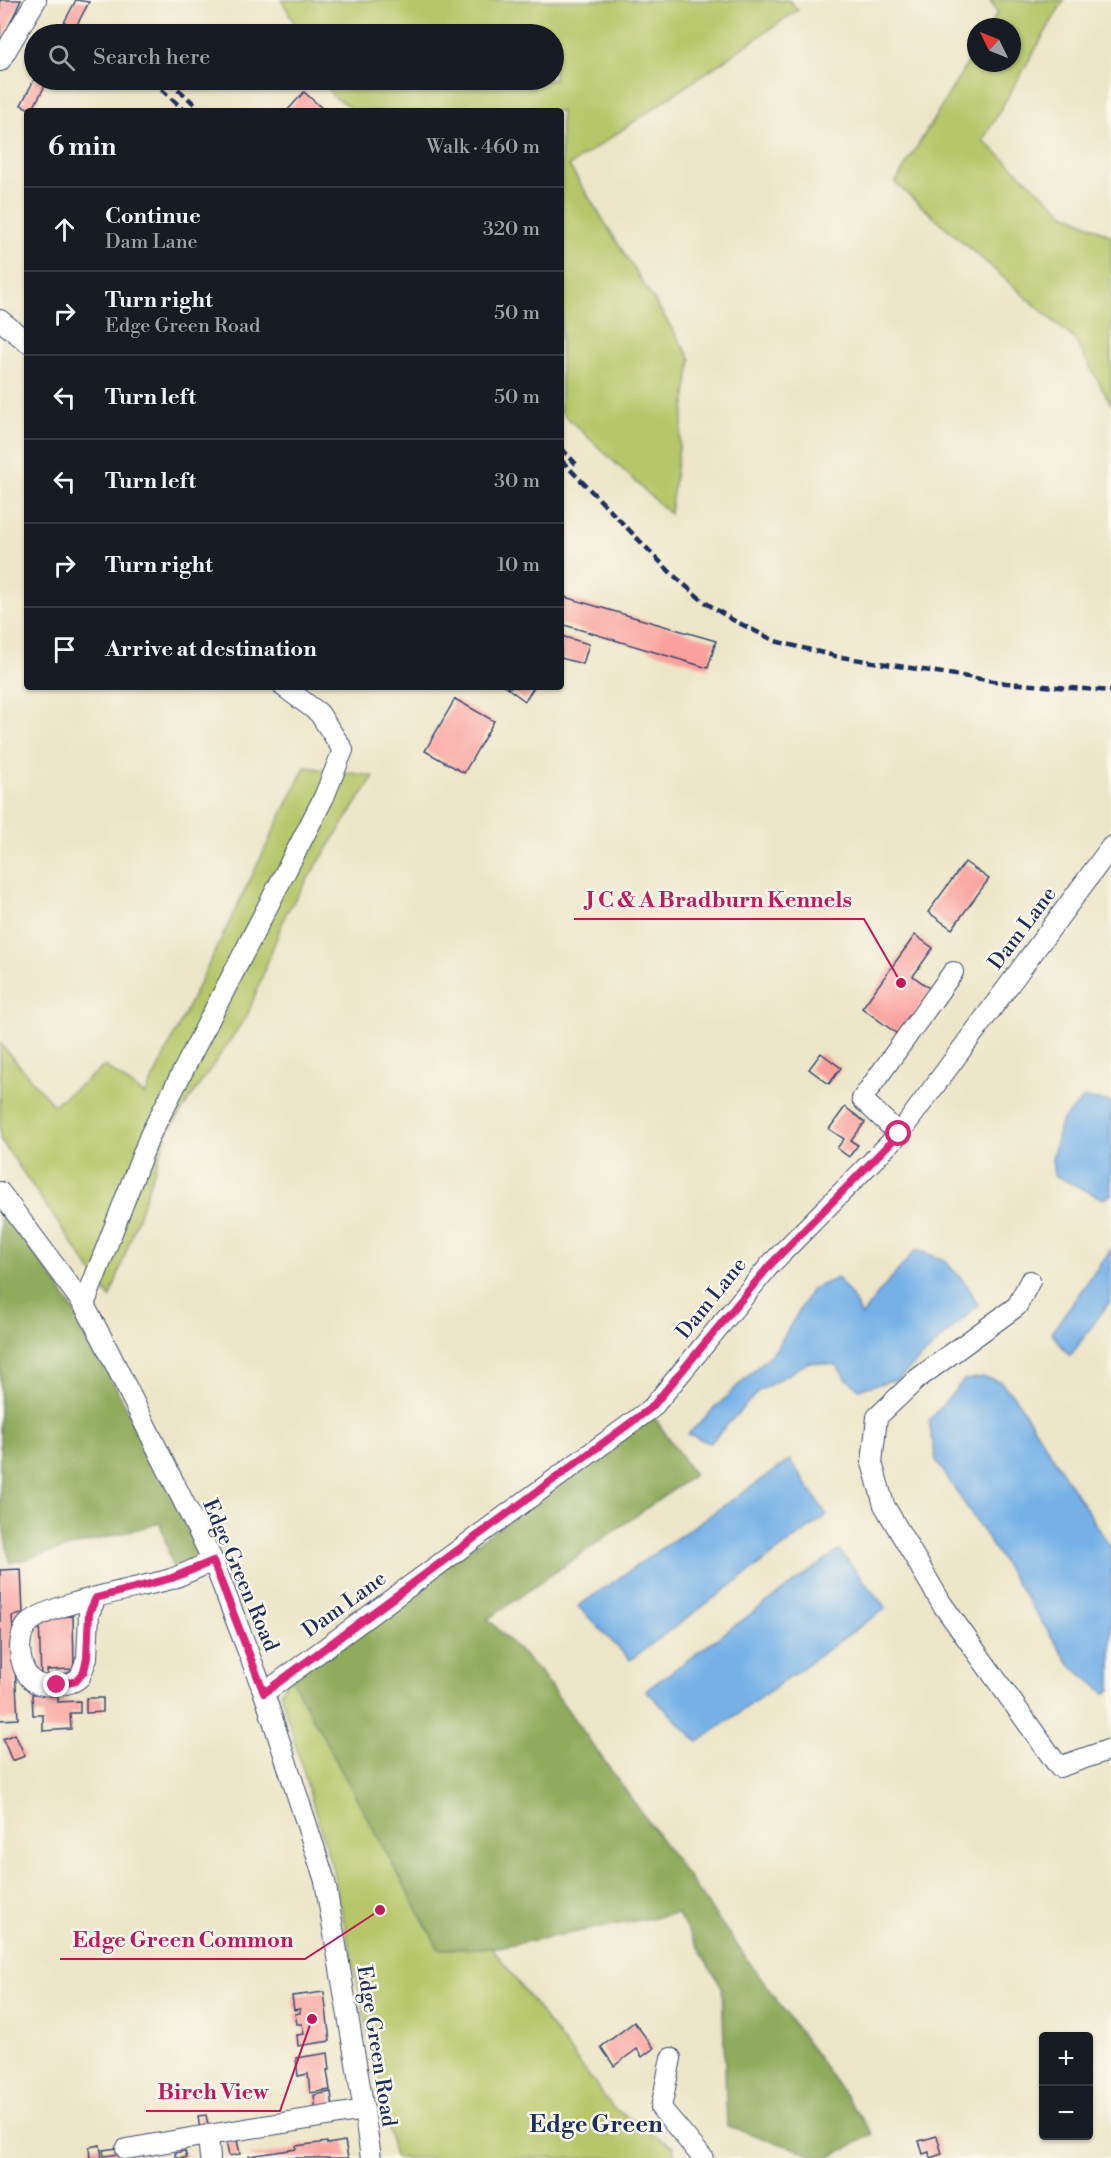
<!DOCTYPE html>
<meta charset="utf-8">
<style>
body{margin:0;font-family:"Libre Bodoni",serif;background:#242831;color:#f1f3f6}
.controls{position:absolute;right:18px;bottom:18px;display:grid;overflow:hidden;border-radius:6px;box-shadow:0 2px 4px #0004}
.controls button{width:54px;height:54px;display:grid;place-items:center;padding:0;border:0;border-bottom:2px solid #363941;background:#171b24;color:#f1f3f6;font:30px sans-serif}
.compass{position:absolute;left:967px;top:18px;width:54px;height:54px;border-radius:50%;background:#171b24;box-shadow:0 2px 4px #0004;rotate:313deg}
.stop{position:absolute;width:18px;height:18px;margin:-14px;border:4px solid #db2777;border-radius:50%;background:#fff}
.stop.end{background:#db2777;border-color:#fff;box-shadow:0 2px 6px #0008}
.list{margin:0;padding:0;list-style:none}
h2{display:flex;justify-content:space-between;align-items:center;height:78px;margin:0;padding:0 24px;font-size:26px}
h2 small{font-size:20px;font-weight:400;color:#9ea1a6}
.list li{display:grid;grid-template-columns:39px 1fr auto;gap:18px;align-items:center;box-sizing:border-box;height:84px;padding:0 24px;border-top:2px solid #363941}
.list b{display:block;font-size:22px;white-space:nowrap}
.list p{margin:0;font-size:20px;white-space:nowrap;color:#9ea1a6}
.list em{font-size:20px;font-style:normal;color:#9ea1a6}
.icon{flex:none;width:33px;height:33px;fill:none;stroke:currentColor;stroke-width:2;stroke-linecap:round;stroke-linejoin:round}
.map{position:relative;flex:none;width:1111px;height:2158px;overflow:hidden}
.search{position:absolute;background:#171b24;box-shadow:0 2px 4px #0004;left:24px;top:24px;width:540px;height:66px;display:flex;align-items:center;gap:15px;box-sizing:border-box;padding:0 21px;border-radius:33px;color:#9ea1a6;font-size:22px}
.panel{position:absolute;background:#171b24;box-shadow:0 2px 4px #0004;left:24px;top:108px;width:540px;height:582px;border-radius:6px}
.map>svg:first-child{display:block}
.green{fill:#b6c668;stroke:#687a63;stroke-width:1.5}
.forest{fill:#90ab5c;stroke:#566d5d;stroke-width:1.5}
.water{fill:#75b1e7;stroke:#4870a2;stroke-width:1.5}
.building{fill:#faa19e}
.lines{fill:none;stroke-linecap:round;stroke-linejoin:round}
.minor-casing{stroke:#3a4a6e;stroke-width:22}
.minor{stroke:#fff;stroke-width:20}
.rail{stroke:#1b2f5e;stroke-width:4.5;stroke-dasharray:9 4.5;stroke-linecap:butt}
.route{stroke:#db2777;stroke-width:8}
.labels{text-anchor:middle;stroke-width:5;stroke-linejoin:round;paint-order:stroke}
.street-label{font-size:21px;fill:#1b2f5e;stroke:#fbf7ec}
.quarter-label{font-size:24px;font-weight:bold;fill:#1b2f5e;stroke:#fbf7ec}
.leader{fill:none;stroke:#c2185b;stroke-width:2}
.callout-dot{fill:#c2185b;stroke:#fbf7ec;stroke-width:2}
.callout-label{font-size:22px;text-anchor:middle;font-weight:bold;fill:#c2185b;stroke:#fbf7ec;stroke-width:5;stroke-linejoin:round;paint-order:stroke}
</style>
<div class="map">
<svg width="1111" height="2158" viewBox="0 0 1111 2158">
<rect width="100%" height="100%" fill="#fbf7ec"/>
<filter id="ink" filterUnits="userSpaceOnUse"><feTurbulence type="fractalNoise" baseFrequency=".0167" numOctaves="2"/><feDisplacementMap in="SourceGraphic" scale="12" xChannelSelector="R" yChannelSelector="G"/><feConvolveMatrix kernelMatrix="1 2 1 2 8 2 1 2 1" color-interpolation-filters="sRGB"/></filter>
<filter id="wash" filterUnits="userSpaceOnUse"><feTurbulence type="fractalNoise" baseFrequency=".008" numOctaves="4" result="noise"/><feDisplacementMap in="SourceGraphic" scale="24" xChannelSelector="R" yChannelSelector="G"/><feGaussianBlur stdDeviation="1.35" result="paint"/><feColorMatrix in="noise" values="0 0 0 0 0 0 0 0 0 0 0 0 0 0 0 0 0 1.4 0 .05"/><feComposite in="paint" operator="in"/></filter>
<g filter="url(#wash)">
<rect width="100%" height="100%" fill="#ece5c7"/>
<!-- green -->
<g class="green">
<polygon points="282,0 789,0 798,10 569,166 691,359 670,514 561,412 561,111 355,111 332,95 324,80 554,80 554,34 300,34"/>
<polygon points="990,0 1064,0 983,140 1063,212 1111,236 1111,404 1074,339 895,183 976,49 976,63 1012,63 1012,27 989,27 998,12"/>
<polygon points="305,767 374,776 286,913 248,1014 168,1131 110,1298 0,1139 0,1043 53,1105 105,1066 145,1095"/>
<polygon points="290,1676 439,1949 492,1948 613,2108 673,2147 675,2158 395,2158 333,1871 280,1693"/>
</g>
<!-- forest -->
<g class="forest">
<polygon points="0,1205 48,1271 83,1325 198,1544 195,1560 173,1568 160,1523 10,1563 0,1509"/>
<polygon points="654,1417 694,1475 488,1619 541,1673 873,2134 828,2158 823,2158 727,2126 722,1987 677,1913 492,1948 439,1949 290,1676"/>
</g>
<!-- water -->
<g class="water">
<polygon points="1084,1098 1111,1102 1111,1195 1103,1199 1054,1175 1052,1159 1061,1122"/>
<polygon points="1111,1249 1111,1300 1070,1356 1051,1333"/>
<polygon points="916,1250 943,1259 967,1285 978,1305 898,1379 859,1389 846,1378 836,1365 809,1362 759,1391 710,1443 688,1434 777,1348 812,1289 838,1278 852,1297 862,1316 877,1295"/>
<polygon points="983,1377 1001,1382 1016,1399 1111,1548 1111,1690 1105,1693 1070,1665 936,1460 929,1421 964,1380"/>
<polygon points="790,1460 827,1515 630,1660 578,1606"/>
<polygon points="839,1550 886,1608 698,1742 646,1690"/>
</g>
<g id="blocks">
<!-- building -->
<g class="building">
<polygon points="0,0 21,0 0,45"/>
<polygon points="76,0 89,2 72,34 58,34"/>
<polygon points="34,80 48,80 32,110 21,105"/>
<polygon points="304,92 325,111 287,111"/>
<polygon points="561,596 716,641 708,668 561,624"/>
<polygon points="561,636 589,644 583,664 561,658"/>
<polygon points="506,687 534,687 525,701"/>
<polygon points="455,699 494,721 464,773 425,751"/>
<polygon points="965,862 989,879 952,929 928,912"/>
<polygon points="915,935 933,948 913,976 932,990 900,1036 862,1008"/>
<polygon points="821,1053 841,1068 829,1084 809,1069"/>
<polygon points="845,1107 865,1122 851,1141 858,1145 849,1157 837,1148 844,1139 829,1129"/>
<polygon points="21,1569 23,1614 12,1616 18,1719 0,1720 0,1570"/>
<polygon points="73,1616 74,1669 47,1670 48,1679 41,1680 39,1617"/>
<polygon points="58,1693 58,1702 80,1701 80,1713 70,1713 71,1729 43,1731 43,1715 33,1715 32,1694"/>
<polygon points="86,1698 103,1698 103,1712 86,1713"/>
<polygon points="15,1734 25,1756 12,1761 3,1739"/>
<polygon points="324,1992 330,2041 298,2046 297,2035 304,2034 302,2024 297,2024 295,2014 300,2013 300,2009 294,2010 292,1996"/>
<polygon points="634,2022 654,2048 642,2057 637,2049 614,2066 601,2047"/>
<polygon points="328,2053 330,2070 327,2070 330,2090 310,2093 308,2074 298,2076 296,2058"/>
<polygon points="331,2092 333,2108 316,2111 314,2095"/>
<polygon points="206,2115 209,2129 200,2130 198,2116"/>
<polygon points="937,2136 942,2154 930,2158 929,2152 923,2154 919,2141"/>
<polygon points="237,2140 240,2154 229,2156 226,2141"/>
<polygon points="345,2141 348,2158 250,2158 249,2156 296,2149 296,2146 327,2142 327,2144"/>
<polygon points="100,2145 102,2158 90,2158 89,2147"/>
<polygon points="117,2148 119,2154 104,2156 103,2150"/>
<polygon points="185,2151 187,2158 176,2158 175,2153"/>
</g>
</g>
</g>
<g filter="url(#ink)">
<use href="#blocks" fill-opacity="0" stroke="#3a4a6e" stroke-width="1.5"/>
<g class="lines">
<defs>
<g id="minor">
<polyline points="0,61 36,0"/>
<polyline points="0,320 27,342"/>
<polyline points="899,1134 862,1099 953,972"/>
<polyline points="0,1192 84,1305 102,1338 213,1561 264,1693 325,1881 364,2110 371,2158"/>
<polyline points="1030,1281 1017,1306 917,1379 877,1417 872,1463 884,1505 942,1604 1059,1767 1111,1749"/>
<polyline points="84,1305 150,1135 324,797 343,750 319,713 284,687"/>
<path d="M96,1598L89,1613L87,1658L80,1677C74,1683 67,1684 59,1685C52,1686 43,1686 36,1683C19,1674 15,1639 27,1625C44,1604 140,1588 171,1579C185,1574 199,1567 213,1561"/>
<polyline points="264,1693 652,1408 770,1265 899,1134 1111,847"/>
<polyline points="671,2058 661,2108 703,2158"/>
<polyline points="126,2149 208,2135"/>
<polyline points="210,2158 208,2135 364,2110"/>
</g>
</defs>
<!-- minor casing -->
<use href="#minor" class="minor-casing"/>
<!-- minor -->
<use href="#minor" class="minor"/>
<!-- rail -->
<g class="rail">
<polyline points="151,80 185,111"/>
<polyline points="168,80 202,111"/>
<polyline points="561,448 576,464"/>
<polyline points="561,460 672,574 703,601 731,619 775,641 835,656 1006,683 1111,691"/>
</g>
</g>
</g>
<g class="lines" filter="url(#ink)">
<!-- route -->
<polyline class="route" points="57,1685 76,1681 84,1671 87,1658 89,1613 96,1598 172,1578 213,1561 264,1693 652,1407 770,1265 899,1134"/>
</g>
<g class="labels">
<!-- street labels -->
<g class="street-label">
<text transform="translate(1022 928) rotate(-53)" y="7">Dam Lane</text>
<text transform="translate(711 1298) rotate(-51)" y="7">Dam Lane</text>
<text transform="translate(241 1575) rotate(67)" y="7">Edge Green Road</text>
<text transform="translate(344 1604) rotate(-36)" y="7">Dam Lane</text>
<text transform="translate(377 2046) rotate(81)" y="7">Edge Green Road</text>
</g>
<!-- quarter labels -->
<g class="quarter-label">
<text x="596" y="2132">Edge Green</text>
</g>
</g>
<!-- callouts -->
<path class="leader" d="M901 983L864 919H574M380 1910L305 1959H60M312 2019L280 2111H146"/>
<g class="callout-dot">
<circle cx="901" cy="983" r="6"/>
<circle cx="380" cy="1910" r="6"/>
<circle cx="312" cy="2019" r="6"/>
</g>
<g class="callout-label">
<text x="719" y="907">J C &amp; A Bradburn Kennels</text>
<text x="183" y="1947">Edge Green Common</text>
<text x="213" y="2099">Birch View</text>
</g>
</svg>
<div class="controls">
<button>+</button>
<button>−</button>
</div>
<svg class="compass" viewBox="-18 -18 36 36"><path d="M0-13l5 13h-10z" fill="#e53935"/><path d="M0 13l5-13h-10z" fill="#9ea1a6"/></svg>
<div class="stop" style="left:899px;top:1134px"></div>
<div class="stop end" style="left:57px;top:1685px"></div>
<div class="search"><svg class="icon" aria-label="search" viewBox="0 0 24 24"><circle cx="10" cy="10" r="6"/><path d="M15 15l6 6"/></svg>Search here</div>
<section class="panel">
<h2>6 min<small>Walk · 460 m</small></h2>
<ul class="list">
<li><svg class="icon" aria-label="ahead" viewBox="0 0 24 24"><path d="M12 20V5M6 11l6-6 6 6"/></svg><div><b>Continue</b><p>Dam Lane</p></div><em>320 m</em></li>
<li><svg class="icon" aria-label="right" viewBox="0 0 24 24"><path d="M7 20v-9h11M14 6l5 5-5 5"/></svg><div><b>Turn right</b><p>Edge Green Road</p></div><em>50 m</em></li>
<li><svg class="icon" aria-label="left" viewBox="0 0 24 24"><path d="M17 20v-9H6M10 6l-5 5 5 5"/></svg><div><b>Turn left</b></div><em>50 m</em></li>
<li><svg class="icon" aria-label="left" viewBox="0 0 24 24"><path d="M17 20v-9H6M10 6l-5 5 5 5"/></svg><div><b>Turn left</b></div><em>30 m</em></li>
<li><svg class="icon" aria-label="right" viewBox="0 0 24 24"><path d="M7 20v-9h11M14 6l5 5-5 5"/></svg><div><b>Turn right</b></div><em>10 m</em></li>
<li><svg class="icon" aria-label="arrive" viewBox="0 0 24 24"><path d="M6 21V4h12l-3 4 3 4H6"/></svg><div><b>Arrive at destination</b></div></li>
</ul>
</section>
</div>
